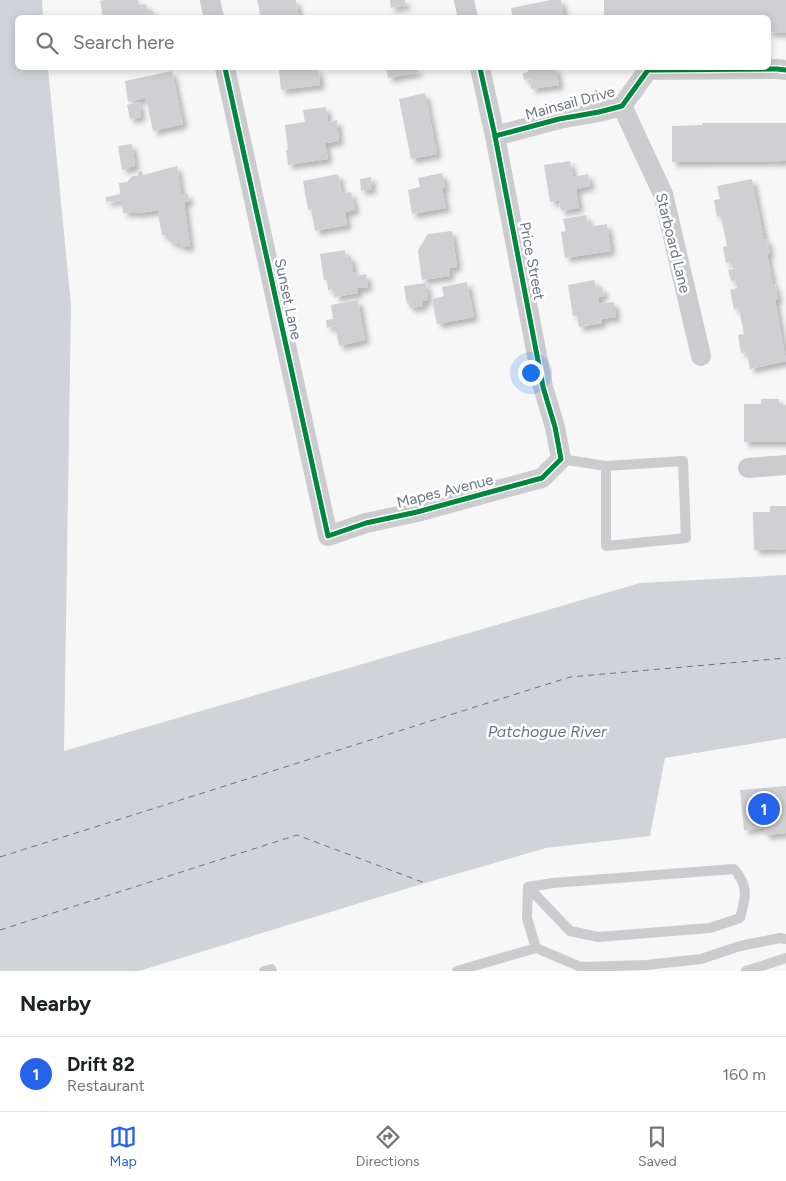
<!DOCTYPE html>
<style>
body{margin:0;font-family:Figtree,sans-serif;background:#f2f2f2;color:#202124}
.you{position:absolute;left:530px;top:372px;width:18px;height:18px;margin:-12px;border:4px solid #fff;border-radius:50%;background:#1a73e8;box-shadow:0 0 0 8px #1a73e833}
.badge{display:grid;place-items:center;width:32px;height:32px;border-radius:50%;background:#2563eb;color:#fff;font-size:16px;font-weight:700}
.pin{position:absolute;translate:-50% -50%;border:2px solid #fff;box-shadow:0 1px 5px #0006}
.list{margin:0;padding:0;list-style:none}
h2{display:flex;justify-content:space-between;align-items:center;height:65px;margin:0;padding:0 20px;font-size:21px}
h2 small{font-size:16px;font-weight:400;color:#757577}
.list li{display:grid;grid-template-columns:32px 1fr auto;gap:15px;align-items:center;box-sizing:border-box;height:75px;padding:0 20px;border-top:1px solid #e0e0e0}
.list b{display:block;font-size:19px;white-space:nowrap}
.list p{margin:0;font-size:16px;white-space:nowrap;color:#757577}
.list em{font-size:16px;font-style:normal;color:#757577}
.icon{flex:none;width:28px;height:28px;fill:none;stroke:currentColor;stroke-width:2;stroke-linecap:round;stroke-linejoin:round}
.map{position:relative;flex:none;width:786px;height:971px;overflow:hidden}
.search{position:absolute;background:#fff;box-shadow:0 2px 8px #0003;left:15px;right:15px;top:15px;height:55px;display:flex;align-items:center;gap:12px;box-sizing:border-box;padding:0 18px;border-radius:8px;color:#757577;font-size:19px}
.sheet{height:140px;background:#fff}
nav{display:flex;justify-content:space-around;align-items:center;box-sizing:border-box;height:70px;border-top:1px solid #e0e0e0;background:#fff;font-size:14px;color:#757577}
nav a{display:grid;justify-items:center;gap:2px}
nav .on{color:#2563eb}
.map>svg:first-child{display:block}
.water{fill:#d0d4d8}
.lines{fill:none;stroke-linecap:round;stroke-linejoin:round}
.ferry{stroke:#67737f;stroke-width:1;stroke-dasharray:6 5;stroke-linecap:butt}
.building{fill:#d0d0d2;filter:url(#shadow)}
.lane{stroke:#ccccce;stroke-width:10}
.street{stroke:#ccccce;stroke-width:20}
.cycleway-casing{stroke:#fff;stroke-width:8}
.cycleway{stroke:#00873e;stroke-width:5}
.labels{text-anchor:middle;stroke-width:5;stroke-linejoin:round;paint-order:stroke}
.street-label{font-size:15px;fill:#6a7483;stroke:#fff}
.water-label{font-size:16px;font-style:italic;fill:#67737f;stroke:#fff}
</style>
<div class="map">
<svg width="786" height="971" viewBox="0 0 786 971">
<defs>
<filter id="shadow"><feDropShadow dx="4.5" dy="4.5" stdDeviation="2.5" flood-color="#0004"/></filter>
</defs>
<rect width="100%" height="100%" fill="#f7f7f7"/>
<!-- water -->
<polygon class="water" points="0,0 42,0 43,17 18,18 18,68 48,68 71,305 64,751 640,583 786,575 786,738 665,758 650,836 546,848 425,883 139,971 0,971"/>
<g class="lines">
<!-- ferry -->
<g class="ferry">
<polyline points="0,857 570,677 786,658"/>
<polyline points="0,930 297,835 425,883"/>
</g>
</g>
<!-- building -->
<g class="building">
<polygon points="104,0 138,0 139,5 146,4 148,11 152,10 154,15 158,14 159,18 103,18 100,1"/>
<polygon points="257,0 296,0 299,18 261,18"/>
<polygon points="390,0 405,0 406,5 391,8"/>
<polygon points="551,0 561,0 564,18 513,18 511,8"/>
<polygon points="604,0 786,0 786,33 768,32 768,18 604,18"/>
<polygon points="287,68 316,68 317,72 319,72 320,85 281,90 279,70 287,69"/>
<polygon points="386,68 417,68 418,72 388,78"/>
<polygon points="527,68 556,68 559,85 531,89 530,79 524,80 523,73 528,72"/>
<polygon points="172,71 183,124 153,131 146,98 128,102 125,81"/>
<polygon points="425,93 437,154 411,159 399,99"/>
<polygon points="139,102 141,117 130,119 127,105"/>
<polygon points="326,107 328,122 337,120 339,141 325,143 328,159 288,165 286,150 288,150 285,125 305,122 303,110"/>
<polygon points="702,123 786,123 786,161 672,162 672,126 702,125"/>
<polygon points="132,144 135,166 122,170 118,146"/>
<polygon points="570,161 573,177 588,174 590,186 576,189 579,208 561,211 559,200 550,202 544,165"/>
<polygon points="177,166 181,194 188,194 189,202 184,202 190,247 181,247 180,244 173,244 173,241 168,241 167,235 162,235 158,214 160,214 159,210 139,213 134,212 123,213 122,200 106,202 106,197 120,194 119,183 127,182 132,176 138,176 138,172 142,171 143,175"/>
<polygon points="442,173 445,188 442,188 446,208 412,214 408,190 420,187 418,178"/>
<polygon points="338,174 342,194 351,192 355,210 345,212 347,225 315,231 311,209 308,210 303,181"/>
<polygon points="371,177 372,189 361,191 360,179"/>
<polygon points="752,179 764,240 767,239 770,254 767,254 773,285 775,284 778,300 775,300 786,361 750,369 747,352 741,353 738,335 744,334 739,308 734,309 730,290 737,288 735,280 731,281 728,270 733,269 731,262 726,263 723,247 727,246 721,216 717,217 714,200 720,199 717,186"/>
<polygon points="586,215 589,227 607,224 611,251 565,258 561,232 566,231 563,219"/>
<polygon points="452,231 457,267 449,268 450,276 422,280 418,250 428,234"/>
<polygon points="345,250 346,257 351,256 353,272 355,272 356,276 366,274 368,287 358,288 358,293 335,297 334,289 328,290 327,280 324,280 320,254"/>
<polygon points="594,280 596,288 602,287 604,296 598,297 599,304 614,302 616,317 601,319 602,323 579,327 577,315 573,316 568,285"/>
<polygon points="467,282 474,317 437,324 432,299 444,296 442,287"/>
<polygon points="426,283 428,300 423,301 423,306 410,308 409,303 407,304 404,286"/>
<polygon points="358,300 365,340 339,346 335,326 327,328 326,320 333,319 331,305"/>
<polygon points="761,399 779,399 779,405 786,405 786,442 744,442 744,404 761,404"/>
<polygon points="770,506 786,506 786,549 754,550 753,512 770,512"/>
<polygon points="786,786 786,833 765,835 764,828 744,830 740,790"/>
</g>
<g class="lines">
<!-- lane -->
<g class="lane">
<polyline points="561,459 606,466 683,461 686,538 606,546 606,466"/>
<path d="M734,869C749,886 746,897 740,918L710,928L598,937L570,931L528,887L553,883Z"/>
<polyline points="528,887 527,918 536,948"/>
<polyline points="264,971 271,969 272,971"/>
<polyline points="457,971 536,948 581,967 646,965 701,959 740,946 780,938 786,939"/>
<polyline points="746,971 786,958"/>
</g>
<!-- street -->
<g class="street">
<polyline points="210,0 214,18"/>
<polyline points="464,0 468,18"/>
<polyline points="225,68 328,536 366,523 417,512 542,478 561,459 555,427 543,387 495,136 480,68"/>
<polyline points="622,106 663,194 701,356"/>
<polyline points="495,136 559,119 599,112 622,106 648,70 777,69 786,70"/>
<polyline points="748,468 786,465"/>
</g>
<defs>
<g id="cycleway">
<polyline points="225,68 328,536 366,523 417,512 542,478 561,459 555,427 543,387 495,136 480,68"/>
<polyline points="495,136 559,119 599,112 622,106 648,70 777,69 786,70"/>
</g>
</defs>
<!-- cycleway casing -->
<use href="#cycleway" class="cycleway-casing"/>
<!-- cycleway -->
<use href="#cycleway" class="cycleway"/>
</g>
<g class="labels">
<!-- street labels -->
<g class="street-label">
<text transform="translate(570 103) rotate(-15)" y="5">Mainsail Drive</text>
<text transform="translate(673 243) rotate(76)" y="5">Starboard Lane</text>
<text transform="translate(532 261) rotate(79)" y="5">Price Street</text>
<text transform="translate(288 299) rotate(78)" y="5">Sunset Lane</text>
<text transform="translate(445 491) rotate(-14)" y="5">Mapes Avenue</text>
</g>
<!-- water labels -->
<g class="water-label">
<text x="547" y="737">Patchogue River</text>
</g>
</g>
</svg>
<div class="you"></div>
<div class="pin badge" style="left:764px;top:809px">1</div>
<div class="search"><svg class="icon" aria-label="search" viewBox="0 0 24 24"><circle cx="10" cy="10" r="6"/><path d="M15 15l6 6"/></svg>Search here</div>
</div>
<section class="sheet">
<h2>Nearby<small></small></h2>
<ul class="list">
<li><span class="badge">1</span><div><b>Drift 82</b><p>Restaurant</p></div><em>160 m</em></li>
</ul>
</section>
<nav>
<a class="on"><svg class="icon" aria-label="map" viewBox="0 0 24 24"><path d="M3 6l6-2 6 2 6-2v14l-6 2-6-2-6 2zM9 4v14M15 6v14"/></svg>Map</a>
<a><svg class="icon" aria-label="directions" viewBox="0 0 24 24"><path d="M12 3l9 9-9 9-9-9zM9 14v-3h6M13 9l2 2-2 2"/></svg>Directions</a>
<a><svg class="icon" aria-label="saved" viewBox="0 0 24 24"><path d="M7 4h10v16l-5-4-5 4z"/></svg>Saved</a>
</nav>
